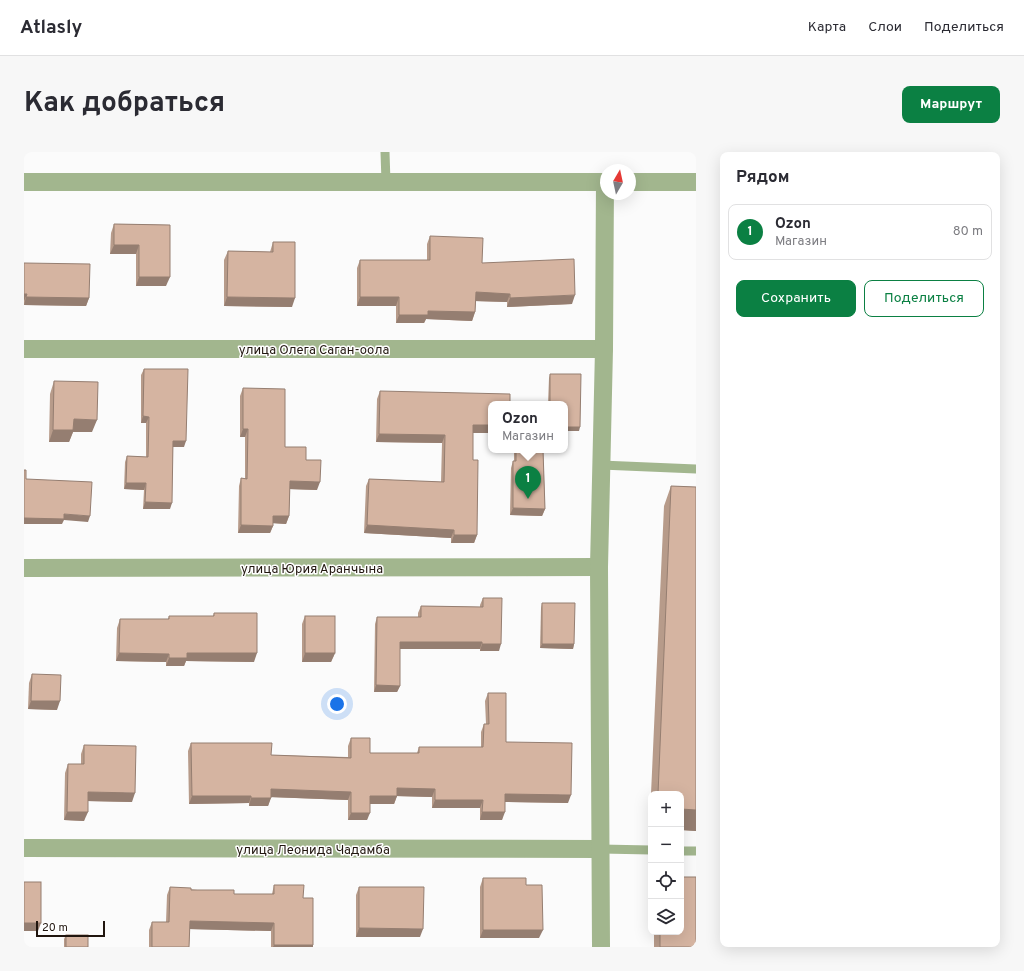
<!DOCTYPE html>
<html lang="ru">
<meta charset="utf-8">
<style>
body{margin:0;font-family:Overpass,sans-serif;background:#f7f7f7;color:#2b2b33}
.controls{position:absolute;right:12px;bottom:12px;display:grid;overflow:hidden;border-radius:8px;box-shadow:0 4px 16px #0002}
.controls button{width:36px;height:36px;display:grid;place-items:center;padding:0;border:0;border-bottom:1px solid #e1e1e2;background:#fff;color:#2b2b33;font:20px sans-serif}
.compass{position:absolute;left:576px;top:12px;width:36px;height:36px;border-radius:50%;background:#fff;box-shadow:0 4px 16px #0002;rotate:9deg}
.scale{position:absolute;left:12px;bottom:10px;width:69px;box-sizing:border-box;padding-left:4px;border:2px solid #20150e;border-top:0;font-size:11px;line-height:14px;white-space:nowrap;color:#20150e;-webkit-text-stroke:3px #fff;paint-order:stroke}
.you{position:absolute;left:313px;top:552px;width:14px;height:14px;margin:-10px;border:3px solid #fff;border-radius:50%;background:#1a73e8;box-shadow:0 0 0 6px #1a73e833}
.badge{display:grid;place-items:center;width:26px;height:26px;border-radius:50%;background:#0b8043;color:#fff;font-size:13px;font-weight:700}
.pin{position:absolute;translate:-50% -33px;filter:drop-shadow(0 1px 2px #0008)}
.pin::after{content:'';position:absolute;top:21px;width:14px;height:12px;background:inherit;clip-path:polygon(0 0,100% 0,50% 100%)}
.popup{position:absolute;left:464px;top:249px;width:80px;height:52px;box-sizing:border-box;display:grid;place-content:center;border-radius:8px;background:#fff;filter:drop-shadow(0 1px 3px #0005);font-size:13px;white-space:nowrap;color:#7c7c81}
.popup b{font-size:15px;color:#2b2b33}
.popup::after{content:'';position:absolute;left:50%;top:100%;margin-left:-8px;border:8px solid transparent;border-top-color:#fff}
.list{margin:0;padding:0;list-style:none}
h2{display:flex;justify-content:space-between;align-items:center;height:52px;margin:0;padding:0 16px;font-size:17px}
h2 small{font-size:13px;font-weight:400;color:#7c7c81}
.list li{display:grid;grid-template-columns:26px 1fr auto;gap:12px;align-items:center;box-sizing:border-box;height:56px;margin:0 8px 8px;padding:0 8px;border:1px solid #e1e1e2;border-radius:8px}
.list b{display:block;font-size:15px;white-space:nowrap}
.list p{margin:0;font-size:13px;white-space:nowrap;color:#7c7c81}
.list em{font-size:13px;font-style:normal;color:#7c7c81}
.actions{display:flex;gap:8px;padding:12px 16px}
.actions a{flex:1;padding:9px 0;border:1px solid #0b8043;border-radius:8px;text-align:center;font-size:14px;color:#0b8043}
.actions .main{background:#0b8043;color:#fff}
.icon{flex:none;width:22px;height:22px;fill:none;stroke:currentColor;stroke-width:2;stroke-linecap:round;stroke-linejoin:round}
.map{position:relative;flex:none;width:672px;height:795px;overflow:hidden;border-radius:8px}
header{display:flex;align-items:center;gap:24px;box-sizing:border-box;height:56px;padding:0 20px;background:#fff;border-bottom:1px solid #e1e1e2}
header strong{font-size:19px}
nav{display:flex;gap:22px;margin-inline-start:auto;font-size:14px}
.intro{display:flex;align-items:center;justify-content:space-between;box-sizing:border-box;height:96px;padding:0 24px}
h1{margin:0;font-size:28px}
.button{padding:10px 18px;border-radius:8px;background:#0b8043;color:#fff;font-size:14px;font-weight:700}
main{display:flex;gap:24px;padding:0 24px}
aside{flex:1;background:#fff;border-radius:8px;box-shadow:0 4px 16px #0002}
.map>svg:first-child{display:block}
.lines{fill:none;stroke-linecap:round;stroke-linejoin:round}
.lane{stroke:#a2b68e;stroke-width:9}
.street{stroke:#a2b68e;stroke-width:18}
.wall{fill:#b79b8a}
.shaded-wall{fill:#957e71}
.building{fill:#d5b4a1;stroke:#957e71}
.labels{text-anchor:middle;stroke-width:3;stroke-linejoin:round;paint-order:stroke}
.street-label{font-size:13px;fill:#20150e;stroke:#fff}
</style>
<header>
<strong>Atlasly</strong>
<nav><a>Карта</a><a>Слои</a><a>Поделиться</a></nav>
</header>
<div class="intro"><h1>Как добраться</h1><a class="button">Маршрут</a></div>
<main>
<div class="map">
<svg width="672" height="795" viewBox="0 0 672 795">
<rect width="100%" height="100%" fill="#fbfbfb"/>
<g class="lines">
<!-- lane -->
<g class="lane">
<polyline points="361,0 362,30"/>
<polyline points="577,313 672,317"/>
<polyline points="577,697 627,698"/>
<polyline points="657,699 672,699"/>
</g>
<!-- street -->
<g class="street">
<polyline points="0,30 582,30"/>
<polyline points="606,30 672,30"/>
<polyline points="0,197 580,197"/>
<polyline points="0,416 575,415"/>
<polyline points="0,696 577,697"/>
<polyline points="577,795 575,415 580,197 581,30"/>
</g>
</g>
<!-- wall -->
<g class="wall">
<polygon points="90,72 146,73 142,134 112,134 112,102 86,102 87,81"/>
<polygon points="406,84 458,111 548,152 483,155 483,150 452,149 451,160 448,169 402,167 400,171 372,171 372,154 333,154 333,116 336,108 403,108 403,92"/>
<polygon points="249,90 268,155 200,154 200,108 204,99 246,100"/>
<polygon points="0,111 65,146 62,154 0,153"/>
<polygon points="120,217 160,295 149,295 146,357 119,357 120,338 100,337 101,310 103,304 122,305 122,271 117,271 117,223"/>
<polygon points="526,222 555,279 541,252 524,252 525,226"/>
<polygon points="30,229 68,280 49,280 45,290 25,290 26,242"/>
<polygon points="219,236 261,295 282,308 293,338 266,337 265,364 262,372 249,371 249,374 246,381 214,381 215,334 217,326 221,327 221,285 216,285 216,244"/>
<polygon points="356,239 467,281 449,281 449,308 453,383 450,391 427,391 427,386 340,381 342,334 345,327 417,330 418,291 352,290 353,247"/>
<polygon points="490,298 519,298 521,357 518,364 486,363 487,316 489,309 490,309"/>
<polygon points="647,334 672,335 672,679 657,678 657,642 627,642 640,354"/>
<polygon points="459,446 475,499 456,499 456,497 376,497 376,534 373,540 350,540 351,472 353,465 394,465 394,461 397,454 456,455 456,453"/>
<polygon points="518,451 550,492 549,497 516,496 517,456"/>
<polygon points="190,461 230,510 162,509 160,514 142,514 142,510 92,509 93,476 96,467 144,467 145,464 189,464"/>
<polygon points="281,464 311,501 307,510 278,510 278,472"/>
<polygon points="8,522 33,558 4,557 5,531"/>
<polygon points="464,541 482,590 544,651 481,650 478,668 456,668 456,656 408,656 408,645 373,644 370,652 346,652 343,668 324,668 324,648 247,645 244,654 225,654 225,651 165,652 164,599 167,591 247,603 324,605 324,594 327,586 346,601 393,601 395,595 457,595 457,580 460,572 462,572 461,549"/>
<polygon points="60,593 108,650 64,649 60,669 40,668 41,621 44,612 57,612 57,602"/>
<polygon points="627,644 627,677 626,677"/>
<polygon points="459,726 502,733 515,786 456,786 456,735"/>
<polygon points="250,733 279,746 289,793 289,795 247,795 247,779 166,777 165,795 125,795 125,778 128,770 142,770 143,743 146,735 210,742 248,742"/>
<polygon points="335,735 396,785 332,785 332,743"/>
<polygon points="630,780 657,780 672,795 630,795"/>
<polygon points="42,783 64,795 40,795 40,787"/>
</g>
<!-- shaded-wall -->
<g class="shaded-wall">
<polygon points="90,93 115,93 112,102 86,102"/>
<polygon points="115,125 146,125 142,134 112,134"/>
<polygon points="452,140 486,142 483,150 449,149"/>
<polygon points="0,142 3,142 0,149"/>
<polygon points="551,143 548,152 483,155 486,146"/>
<polygon points="2,145 65,146 62,154 0,153"/>
<polygon points="203,145 271,146 268,155 200,154"/>
<polygon points="336,145 375,145 372,154 333,154"/>
<polygon points="404,159 451,160 448,169 402,167 400,171 372,171 375,163"/>
<polygon points="119,264 125,265 122,271 117,271"/>
<polygon points="50,267 73,268 68,280 49,280 45,290 25,290 29,278"/>
<polygon points="449,273 467,273 467,281 446,281"/>
<polygon points="541,275 556,275 555,279 541,279"/>
<polygon points="219,277 224,277 221,285 216,285"/>
<polygon points="355,282 421,283 418,291 352,290"/>
<polygon points="149,289 162,289 160,295 147,295"/>
<polygon points="266,329 296,330 293,338 263,337"/>
<polygon points="102,331 122,331 120,338 100,337"/>
<polygon points="121,350 148,351 146,357 119,357"/>
<polygon points="489,356 521,357 518,364 486,363"/>
<polygon points="40,362 66,364 64,370 40,368 38,372 0,372 0,366"/>
<polygon points="249,364 265,364 262,372 246,371"/>
<polygon points="217,373 249,374 246,381 214,381"/>
<polygon points="343,373 430,378 427,386 340,381"/>
<polygon points="430,383 453,383 450,391 427,391"/>
<polygon points="376,490 458,490 456,497 374,497"/>
<polygon points="458,492 477,492 475,499 456,499"/>
<polygon points="518,492 550,492 549,497 516,496"/>
<polygon points="95,501 145,502 142,510 92,509"/>
<polygon points="163,501 233,501 230,510 162,509 160,514 142,514 145,506"/>
<polygon points="281,501 311,501 307,510 278,510"/>
<polygon points="352,533 376,534 373,540 350,540"/>
<polygon points="7,549 36,549 33,558 4,557"/>
<polygon points="373,636 411,637 408,645 370,644"/>
<polygon points="247,637 327,640 324,648 244,645"/>
<polygon points="64,640 111,641 108,650 61,649"/>
<polygon points="481,642 547,643 544,651 478,650"/>
<polygon points="168,644 227,644 225,651 165,652"/>
<polygon points="346,644 373,644 370,652 343,652"/>
<polygon points="227,646 247,646 244,654 225,654"/>
<polygon points="411,648 459,648 456,656 408,656"/>
<polygon points="657,657 672,658 672,679 657,678"/>
<polygon points="43,660 64,660 60,669 40,668"/>
<polygon points="458,660 481,660 478,668 456,668"/>
<polygon points="327,661 346,661 343,668 324,668"/>
<polygon points="166,769 250,771 247,779 163,777"/>
<polygon points="0,771 17,771 14,779 0,779"/>
<polygon points="335,776 399,777 396,785 332,785"/>
<polygon points="459,778 519,778 515,786 456,786"/>
<polygon points="250,793 289,793 289,795 249,795"/>
</g>
<!-- building -->
<g class="building">
<polygon points="90,72 146,73 146,125 115,125 115,93 90,93"/>
<polygon points="406,84 459,86 458,111 550,107 551,143 486,146 486,142 452,140 451,160 404,159 404,163 375,163 375,145 336,145 336,108 406,108"/>
<polygon points="249,90 271,90 271,146 203,145 204,99 249,100"/>
<polygon points="0,111 66,112 65,146 2,145 3,142 0,142"/>
<polygon points="120,217 164,217 162,289 149,289 148,351 121,350 122,331 102,331 103,304 124,305 125,265 119,264"/>
<polygon points="526,222 557,222 556,275 541,275 541,252 526,252"/>
<polygon points="30,229 74,230 73,268 50,267 49,278 29,278"/>
<polygon points="219,236 261,237 261,295 282,295 282,308 297,308 296,330 266,329 265,364 249,364 249,374 217,373 217,326 223,327 224,277 219,277"/>
<polygon points="356,239 486,242 486,252 467,252 467,273 449,273 449,308 454,308 453,383 430,383 430,378 343,373 345,327 420,330 421,283 355,282"/>
<polygon points="492,298 519,298 521,357 489,356 489,309 492,309"/>
<polygon points="0,318 2,318 2,327 68,330 66,364 40,362 40,367 0,366"/>
<polygon points="647,334 672,335 672,658 657,657 657,642 634,642"/>
<polygon points="459,446 478,446 477,492 458,492 458,490 376,490 376,534 352,533 353,465 397,465 397,454 459,455"/>
<polygon points="518,451 551,451 550,492 518,492"/>
<polygon points="190,461 233,461 233,501 163,501 163,506 145,506 145,502 95,501 96,467 145,467 145,464 190,464"/>
<rect x="281" y="464" width="30" height="37"/>
<polygon points="8,522 37,523 36,549 7,549"/>
<polygon points="464,541 482,541 482,590 548,591 547,643 481,642 481,660 458,660 459,648 411,648 411,637 373,636 373,644 346,644 346,661 327,661 327,640 247,637 247,646 227,646 227,644 168,644 167,591 248,591 247,603 327,606 327,586 346,586 346,601 395,601 395,595 459,595 460,572 465,572"/>
<polygon points="60,593 112,594 111,641 64,640 64,660 43,660 44,612 60,612"/>
<polygon points="657,725 672,725 672,795 636,795 636,780 657,780"/>
<polygon points="459,726 502,726 502,733 518,733 519,778 459,778"/>
<rect x="0" y="730" width="17" height="41"/>
<polygon points="250,733 280,733 279,746 289,746 289,793 250,793 250,771 166,769 165,795 128,795 128,770 145,770 146,735 167,736 167,738 210,738 210,742 250,742"/>
<polygon points="335,735 400,735 399,777 335,776"/>
<rect x="42" y="783" width="22" height="12"/>
</g>
<g class="labels">
<!-- street labels -->
<g class="street-label">
<text x="290" y="202">улица Олега Саган-оола</text>
<text x="288" y="421">улица Юрия Аранчына</text>
<text x="289" y="702">улица Леонида Чадамба</text>
</g>
</g>
</svg>
<div class="controls">
<button>+</button>
<button>−</button>
<button><svg class="icon" aria-label="locate" viewBox="0 0 24 24"><circle cx="12" cy="12" r="6"/><path d="M12 2v4M12 18v4M2 12h4M18 12h4"/></svg></button>
<button><svg class="icon" aria-label="layers" viewBox="0 0 24 24"><path d="M12 4l9 5-9 5-9-5zM3 14l9 5 9-5"/></svg></button>
</div>
<svg class="compass" viewBox="-18 -18 36 36"><path d="M0-13l5 13h-10z" fill="#e53935"/><path d="M0 13l5-13h-10z" fill="#7c7c81"/></svg>
<div class="scale">20 m</div>
<div class="you"></div>
<div class="pin badge" style="left:504px;top:347px">1</div>
<div class="popup"><b>Ozon</b>Магазин</div>
</div>
<aside>
<h2>Рядом<small></small></h2>
<ul class="list">
<li><span class="badge">1</span><div><b>Ozon</b><p>Магазин</p></div><em>80 m</em></li>
</ul>
<div class="actions"><a class="main">Сохранить</a><a>Поделиться</a></div>
</aside>
</main>
